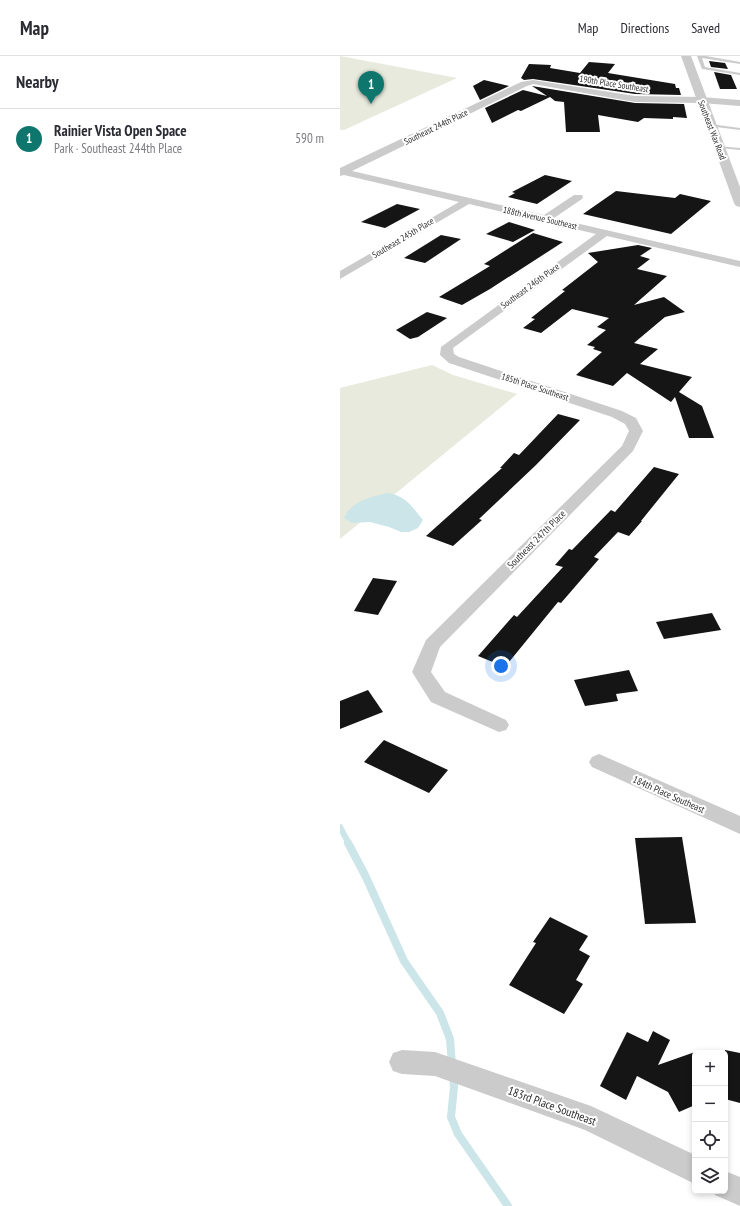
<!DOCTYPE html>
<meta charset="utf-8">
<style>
body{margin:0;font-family:"PT Sans Narrow",sans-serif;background:#f7f7f7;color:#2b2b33}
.controls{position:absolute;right:12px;bottom:12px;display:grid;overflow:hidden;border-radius:6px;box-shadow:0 2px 6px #0003}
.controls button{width:36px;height:36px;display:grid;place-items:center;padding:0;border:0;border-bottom:1px solid #e1e1e2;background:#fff;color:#2b2b33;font:20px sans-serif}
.you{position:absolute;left:161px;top:610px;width:14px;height:14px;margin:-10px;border:3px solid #fff;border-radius:50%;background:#1a73e8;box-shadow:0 0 0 6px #1a73e833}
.badge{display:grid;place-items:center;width:26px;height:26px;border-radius:50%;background:#0f766e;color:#fff;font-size:13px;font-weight:700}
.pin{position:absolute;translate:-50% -33px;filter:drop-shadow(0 1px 2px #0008)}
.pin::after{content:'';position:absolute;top:21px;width:14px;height:12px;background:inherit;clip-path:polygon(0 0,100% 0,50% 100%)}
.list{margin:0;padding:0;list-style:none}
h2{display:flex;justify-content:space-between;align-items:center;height:52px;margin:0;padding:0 16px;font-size:17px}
h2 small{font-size:13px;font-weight:400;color:#7c7c81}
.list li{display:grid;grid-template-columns:26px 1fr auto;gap:12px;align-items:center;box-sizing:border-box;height:60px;padding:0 16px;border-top:1px solid #e1e1e2}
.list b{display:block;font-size:15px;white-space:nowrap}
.list p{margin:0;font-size:13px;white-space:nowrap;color:#7c7c81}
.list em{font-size:13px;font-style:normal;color:#7c7c81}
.icon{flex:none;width:22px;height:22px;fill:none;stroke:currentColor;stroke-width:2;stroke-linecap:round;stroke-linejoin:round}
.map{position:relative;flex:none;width:400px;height:1150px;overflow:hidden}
header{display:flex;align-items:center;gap:24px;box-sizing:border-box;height:56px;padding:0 20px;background:#fff;border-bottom:1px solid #e1e1e2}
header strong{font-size:19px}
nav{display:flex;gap:22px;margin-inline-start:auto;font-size:14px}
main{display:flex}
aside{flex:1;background:#fff}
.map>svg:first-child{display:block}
.green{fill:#e8eadd}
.water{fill:#cbe5e9}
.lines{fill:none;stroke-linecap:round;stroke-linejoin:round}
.stream-far1{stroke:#cbe5e9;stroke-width:6}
.stream{stroke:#cbe5e9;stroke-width:8}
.building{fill:#151515}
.service{fill:#cbcbcb;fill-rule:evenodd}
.minor{fill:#cbcbcb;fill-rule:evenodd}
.tertiary{fill:#cbcbcb;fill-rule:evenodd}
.labels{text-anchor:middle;stroke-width:4;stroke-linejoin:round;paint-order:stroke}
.far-street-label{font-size:9px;fill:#2e2e2e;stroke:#fff}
.street-label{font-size:10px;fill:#2e2e2e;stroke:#fff}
.near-street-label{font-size:12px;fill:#2e2e2e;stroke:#fff}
</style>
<header>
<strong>Map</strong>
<nav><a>Map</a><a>Directions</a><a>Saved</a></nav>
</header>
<main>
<aside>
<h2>Nearby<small></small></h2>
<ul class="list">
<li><span class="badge">1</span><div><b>Rainier Vista Open Space</b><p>Park · Southeast 244th Place</p></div><em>590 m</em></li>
</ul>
</aside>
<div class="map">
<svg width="400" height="1150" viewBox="0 0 400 1150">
<rect width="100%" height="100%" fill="#fff"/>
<!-- green -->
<g class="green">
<polygon points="0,0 117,22 4,74 0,74"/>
<polygon points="92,309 113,319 177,338 0,483 0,332"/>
</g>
<!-- water -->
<path class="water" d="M49,437C67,441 72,451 83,464L78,472L69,476H61L49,471L30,466L12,467L4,462C11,445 32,440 49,437Z"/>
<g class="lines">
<!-- stream-far1 -->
<polyline class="stream-far1" points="0,771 9,788"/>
<!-- stream -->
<g class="stream">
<polyline points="8,787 25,819 64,905 100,957 110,983 112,1008"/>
<polyline points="113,1019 114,1031 111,1061 118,1078 168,1150"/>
</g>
</g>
<!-- building -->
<g class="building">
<polygon points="369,5 385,7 388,13 371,11"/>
<polygon points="249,6 275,8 268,17 335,28 336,32 339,32 341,39 295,38 193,23 184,24 181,22 189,8 211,9 210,12 240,17"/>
<polygon points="374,16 391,19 397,33 380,33"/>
<polygon points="144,24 169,30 140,44 133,30"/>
<polygon points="192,30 295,47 344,48 347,62 333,61 333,63 304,62 298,66 258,59 260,76 226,76 224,46 215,45 210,41 181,55 178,54 152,67 145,52 183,34 207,40"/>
<polygon points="205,119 232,125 197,148 168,141 175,137 172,136"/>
<polygon points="276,135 335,142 340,138 371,145 331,178 243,158"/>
<polygon points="57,148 80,153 45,172 21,166"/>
<polygon points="169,166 195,174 173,186 146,178"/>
<polygon points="193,177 223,186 150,233 122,249 99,241 150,210 144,208"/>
<polygon points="101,179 121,183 85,207 64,202"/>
<polygon points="298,189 312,192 300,200 310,203 297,213 327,220 294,249 324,241 345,256 325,261 294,287 318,293 300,308 352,321 339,336 362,350 374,382 349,382 335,341 331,346 287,317 273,330 236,319 262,296 253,293 255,291 247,289 266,274 257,271 269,262 232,253 201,277 183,272 195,263 191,262 225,235 222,234 258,206 248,197"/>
<polygon points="87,256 107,262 78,281 70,283 56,274"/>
<polygon points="218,358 240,364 196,409 139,463 142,464 113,490 86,480 162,412 160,412 174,397 179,399"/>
<polygon points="314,411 339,418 301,465 302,465 289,480 278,476 254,501 259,503 221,547 218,546 165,611 138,600 174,559 177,561 223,511 215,509 229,493 232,494 271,454 275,456"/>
<polygon points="33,522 57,525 38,559 14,555"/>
<polygon points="372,557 381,574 324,583 316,566"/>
<polygon points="289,614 298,635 276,638 278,645 245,650 234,624"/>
<polygon points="28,634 43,656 0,673 0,645"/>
<polygon points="44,684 108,714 89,737 24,706"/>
<polygon points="342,781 356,867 305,868 295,782"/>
<polygon points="210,861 248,880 239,894 250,900 236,924 243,928 224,958 169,929 196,887 193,886"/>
<polygon points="313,975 330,984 318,1009 355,996 355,1049 339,1056 328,1036 297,1020 286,1044 260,1030 287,976 308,986"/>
<polygon points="385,994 400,997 400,1047 385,1043"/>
</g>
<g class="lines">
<!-- service -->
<g class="service">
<polygon points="357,0 366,0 400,6 400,8 362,2 365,11 400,17 400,19 362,13"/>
<polygon points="370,68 400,72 400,74 368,70"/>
<polygon points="377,90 400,92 400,94 379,92"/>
</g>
<!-- minor -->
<g class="minor">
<polygon points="193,24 295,40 361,41 400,44 400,50 361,47 295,46 193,28 187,30 12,115 204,159 234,139 242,139 243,141 242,143 214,162 400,205 400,211 267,180 113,292 114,298 119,301 282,355 296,362 303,375 293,395 100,591 91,616 105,636 166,664 169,669 166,674 159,676 91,646 72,616 86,584 282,390 289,375 285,368 272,361 109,307 100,299 101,291 256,178 129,148 0,223 0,215 119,146 4,119 0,120 0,112 181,26"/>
<polygon points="259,698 400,760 400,778 252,711 249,706 252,701"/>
<polygon points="62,994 95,996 251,1050 355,1099 355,1128 245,1074 95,1020 62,1018 53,1015 49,1006 53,997"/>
<polygon points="385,1115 400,1121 400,1150 375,1139 374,1135 385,1135"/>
</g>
<!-- tertiary -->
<polygon class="tertiary" points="341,0 351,0 400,131 400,151 396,150 394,147"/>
</g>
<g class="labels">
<!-- far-street labels -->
<g class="far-street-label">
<text transform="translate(274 28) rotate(9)" y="3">190th Place Southeast</text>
<text transform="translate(96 71) rotate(-26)" y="3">Southeast 244th Place</text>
<text transform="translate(372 74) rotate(69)" y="3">Southeast Wax Road</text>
<text transform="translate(200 162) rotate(13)" y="3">188th Avenue Southeast</text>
<text transform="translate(63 182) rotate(-31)" y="3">Southeast 245th Place</text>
<text transform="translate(190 230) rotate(-36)" y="3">Southeast 246th Place</text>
<text transform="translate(195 331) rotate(18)" y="3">185th Place Southeast</text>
</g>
<!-- street labels -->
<g class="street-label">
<text transform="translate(196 483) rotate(-45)" y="4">Southeast 247th Place</text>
<text transform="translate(329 738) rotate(24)" y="4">184th Place Southeast</text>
</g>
<!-- near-street labels -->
<g class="near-street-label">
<text transform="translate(212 1050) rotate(20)" y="4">183rd Place Southeast</text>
</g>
</g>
</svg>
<div class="controls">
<button>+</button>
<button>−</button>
<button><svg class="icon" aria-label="locate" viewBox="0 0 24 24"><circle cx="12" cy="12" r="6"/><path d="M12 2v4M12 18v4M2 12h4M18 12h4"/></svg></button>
<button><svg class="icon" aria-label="layers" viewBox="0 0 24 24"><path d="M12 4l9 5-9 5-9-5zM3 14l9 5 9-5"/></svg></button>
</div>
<div class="you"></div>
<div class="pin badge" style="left:31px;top:48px">1</div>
</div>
</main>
